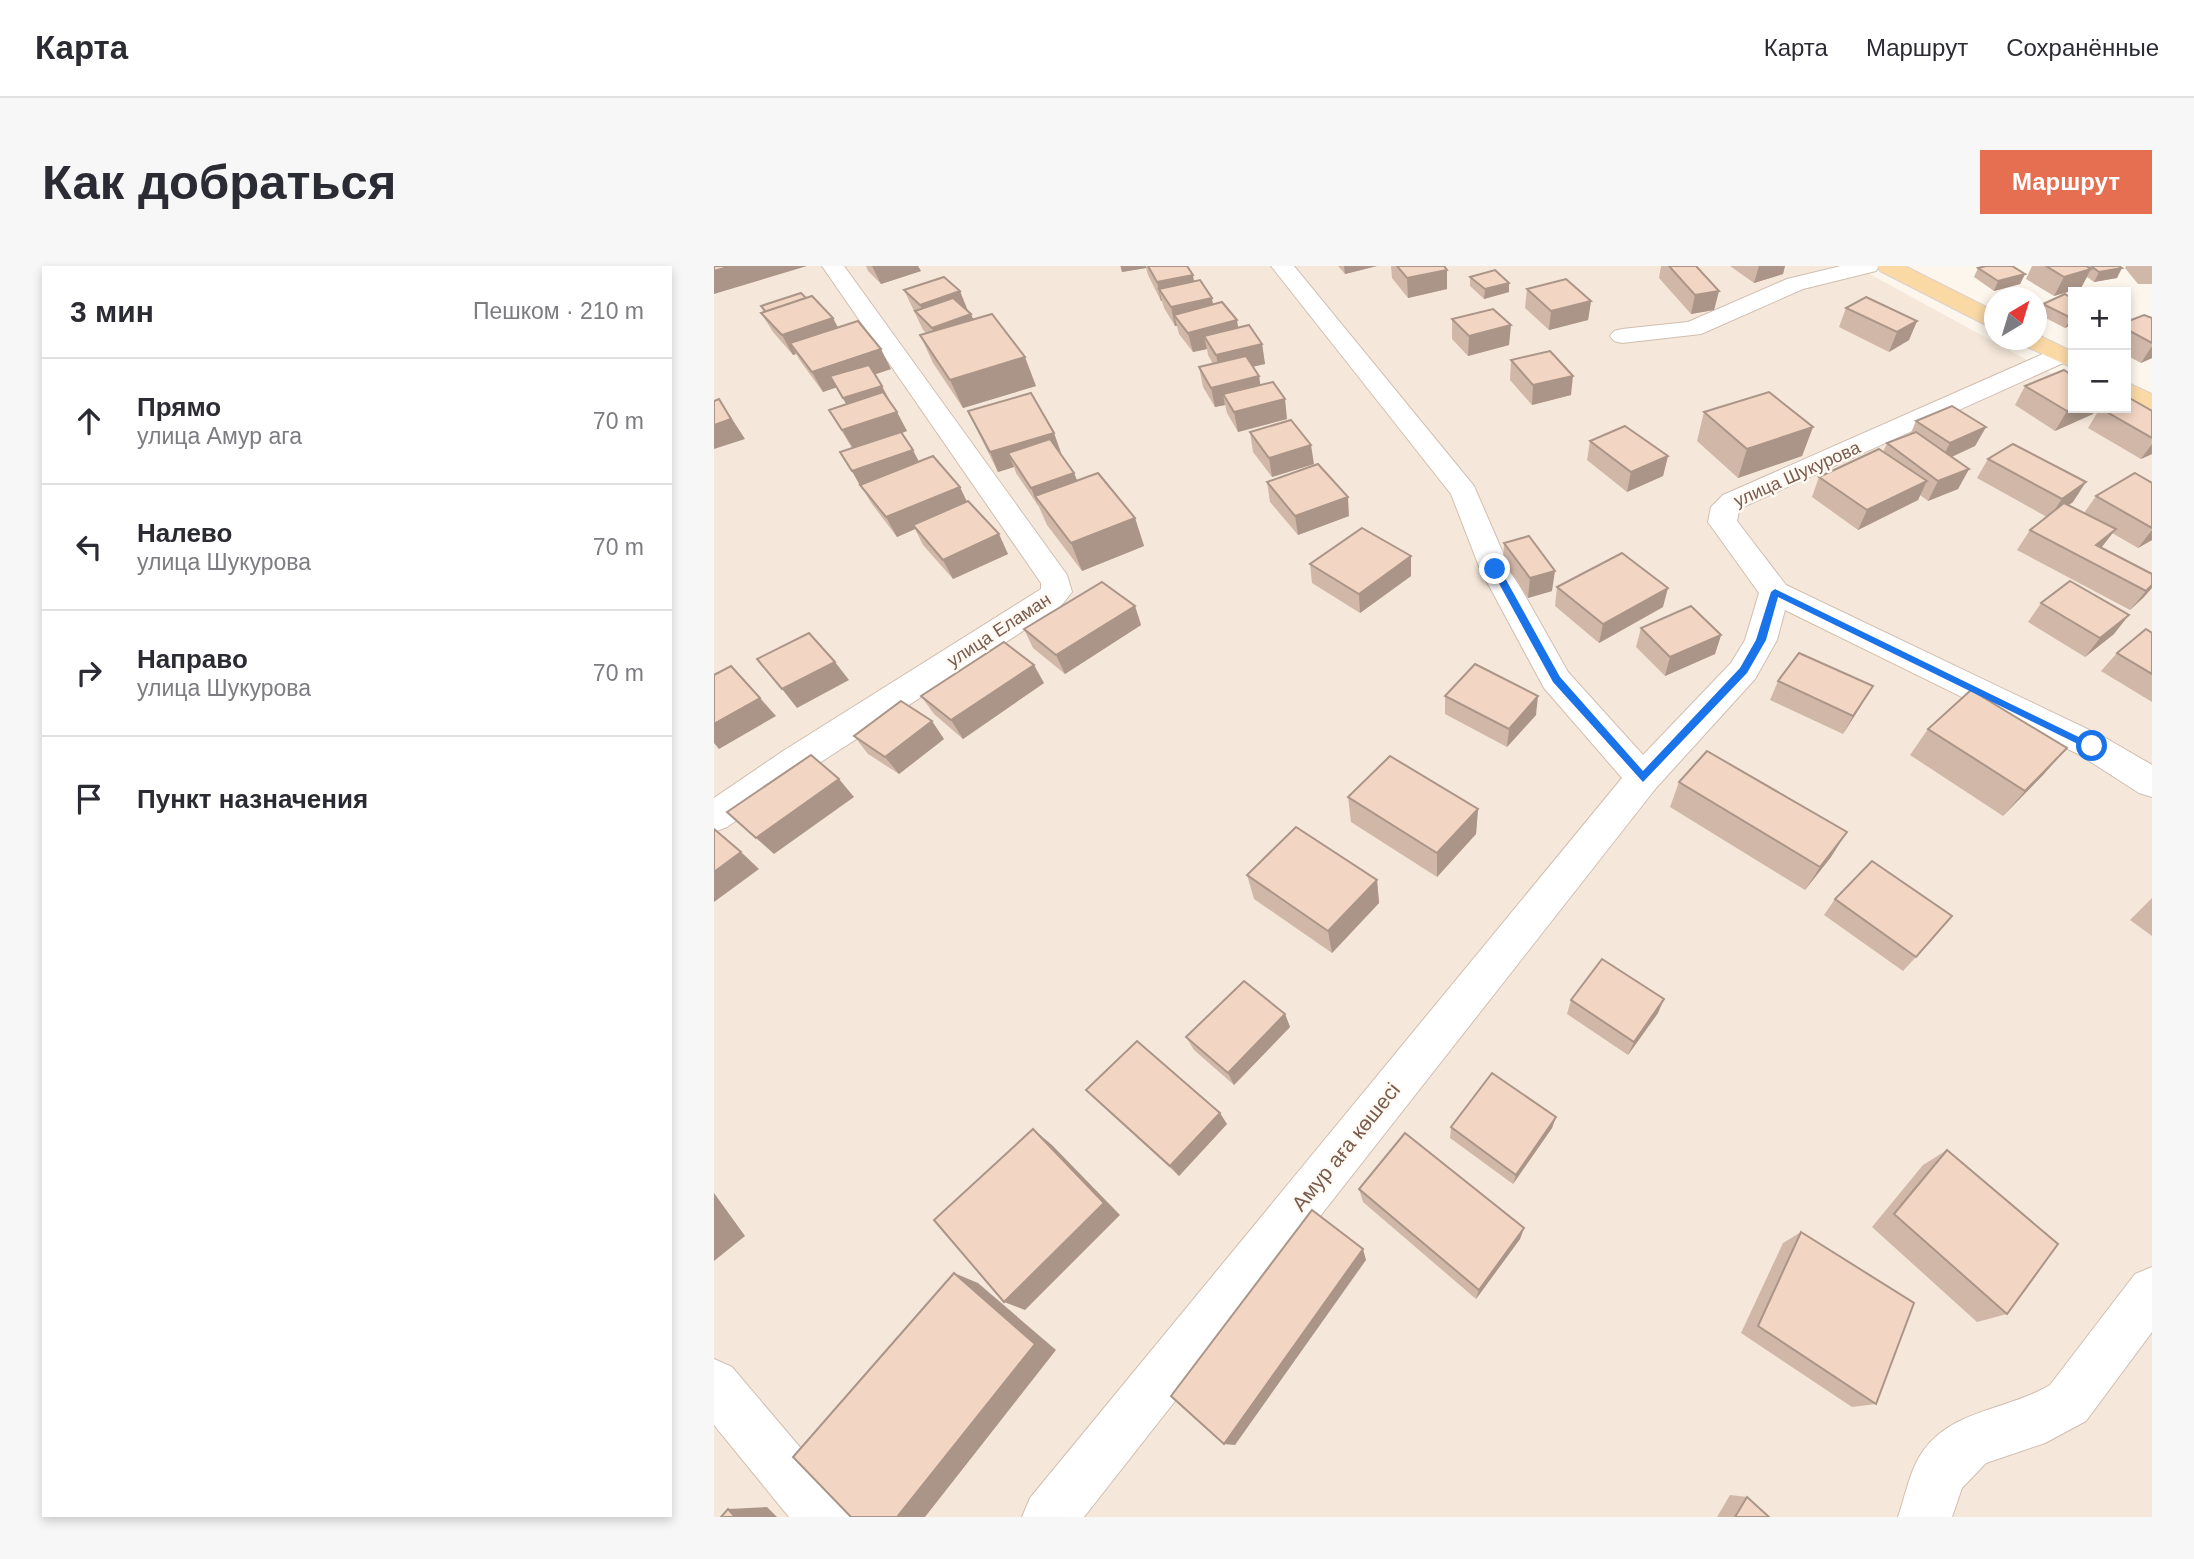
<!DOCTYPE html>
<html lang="ru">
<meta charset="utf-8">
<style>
body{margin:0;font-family:Helvetica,sans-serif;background:#f7f7f7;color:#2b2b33}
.controls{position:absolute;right:21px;top:21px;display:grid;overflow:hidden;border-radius:0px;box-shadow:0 4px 10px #0003}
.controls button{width:63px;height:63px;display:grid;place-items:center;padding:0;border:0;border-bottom:2px solid #e1e1e2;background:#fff;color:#2b2b33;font:35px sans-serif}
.compass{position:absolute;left:1270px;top:21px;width:63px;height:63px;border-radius:50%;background:#fff;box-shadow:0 4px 10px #0003;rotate:38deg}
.stop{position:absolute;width:21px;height:21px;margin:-16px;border:5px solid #1a73e8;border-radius:50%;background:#fff}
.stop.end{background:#1a73e8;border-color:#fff;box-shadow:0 2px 7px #0008}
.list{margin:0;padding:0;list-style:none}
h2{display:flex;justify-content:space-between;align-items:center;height:91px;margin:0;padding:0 28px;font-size:30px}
h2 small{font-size:23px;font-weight:400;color:#7c7c81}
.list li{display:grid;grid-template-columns:46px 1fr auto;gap:21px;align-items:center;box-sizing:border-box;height:126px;padding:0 28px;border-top:2px solid #e1e1e2}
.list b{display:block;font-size:26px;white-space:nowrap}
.list p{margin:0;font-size:23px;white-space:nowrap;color:#7c7c81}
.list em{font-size:23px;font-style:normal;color:#7c7c81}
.icon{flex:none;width:38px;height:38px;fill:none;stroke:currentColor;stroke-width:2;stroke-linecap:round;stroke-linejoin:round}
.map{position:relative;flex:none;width:1438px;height:1251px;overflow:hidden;border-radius:0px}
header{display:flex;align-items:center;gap:42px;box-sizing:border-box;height:98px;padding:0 35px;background:#fff;border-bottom:2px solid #e1e1e2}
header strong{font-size:33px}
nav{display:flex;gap:38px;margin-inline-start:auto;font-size:24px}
.intro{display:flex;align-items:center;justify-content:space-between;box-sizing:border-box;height:168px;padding:0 42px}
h1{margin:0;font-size:49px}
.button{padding:18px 32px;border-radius:0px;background:#e76f51;color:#fff;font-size:24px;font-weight:700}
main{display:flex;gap:42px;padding:0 42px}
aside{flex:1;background:#fff;border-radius:0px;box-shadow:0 4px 10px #0003}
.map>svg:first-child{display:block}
.residential{fill:#f5e8da}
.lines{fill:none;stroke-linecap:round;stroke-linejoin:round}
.minor-casing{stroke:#d1beb0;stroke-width:2}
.major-casing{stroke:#dad1cd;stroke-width:2}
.minor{fill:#fff;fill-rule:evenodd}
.major{fill:#fbd9a5;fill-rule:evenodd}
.wall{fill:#d1b7a8}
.shaded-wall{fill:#aa9588}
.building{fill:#f3d5c3;stroke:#aa9588;stroke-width:2}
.route{fill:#1a73e8}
.labels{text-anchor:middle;stroke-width:5;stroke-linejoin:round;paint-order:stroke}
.far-street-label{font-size:18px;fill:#7a5c4d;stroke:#fffaf3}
.street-label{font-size:21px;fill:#7a5c4d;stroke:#fffaf3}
</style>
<header>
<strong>Карта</strong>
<nav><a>Карта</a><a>Маршрут</a><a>Сохранённые</a></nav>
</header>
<div class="intro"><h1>Как добраться</h1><a class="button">Маршрут</a></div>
<main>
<aside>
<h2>3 мин<small>Пешком · 210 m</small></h2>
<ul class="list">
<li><svg class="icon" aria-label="ahead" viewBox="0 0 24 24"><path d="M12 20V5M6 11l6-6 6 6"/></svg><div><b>Прямо</b><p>улица Амур ага</p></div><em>70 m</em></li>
<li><svg class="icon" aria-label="left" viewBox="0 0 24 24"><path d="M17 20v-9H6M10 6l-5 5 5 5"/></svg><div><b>Налево</b><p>улица Шукурова</p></div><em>70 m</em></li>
<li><svg class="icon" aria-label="right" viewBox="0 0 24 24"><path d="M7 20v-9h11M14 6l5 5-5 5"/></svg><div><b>Направо</b><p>улица Шукурова</p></div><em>70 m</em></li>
<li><svg class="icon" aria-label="arrive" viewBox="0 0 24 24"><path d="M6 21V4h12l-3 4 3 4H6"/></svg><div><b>Пункт назначения</b></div></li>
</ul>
</aside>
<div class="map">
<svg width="1438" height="1251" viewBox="0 0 1438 1251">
<rect width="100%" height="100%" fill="#fdf6ec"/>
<!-- residential -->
<polygon class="residential" points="0,0 1141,0 1359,119 1359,142 1399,142 1438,164 1438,1251 0,1251"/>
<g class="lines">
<defs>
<g id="minor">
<polygon points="108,0 130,0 353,309 358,326 346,341 93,505 13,561 0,566 0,532 69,485 327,323 327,317"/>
<polygon points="557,0 580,0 760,220 796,303 854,406 929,489 1017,397 1031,374 1045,327 994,256 997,241 1009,229 1338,84 1347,82 1356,84 1359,89 1356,94 1029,241 1025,245 1023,255 1072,319 1390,471 1438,499 1438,531 1425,527 1366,489 1071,344 1063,374 1041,413 942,522 370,1251 308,1251 316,1232 908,512 830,422 766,303 737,228"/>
<polygon points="1127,0 1165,0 1162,5 1089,23 987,68 908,77 900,75 896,70 900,65 908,63 974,56 1073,13"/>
<path d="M1438,1001V1066L1372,1155L1331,1177L1272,1197L1248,1222L1238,1251H1184C1191,1231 1196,1203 1209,1185C1239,1143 1294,1144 1336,1119L1421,1008Z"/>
<polygon points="0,1093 18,1101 129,1232 137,1251 75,1251 0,1159"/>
</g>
<g id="major">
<polygon points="1163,0 1191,0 1280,45 1280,61 1272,59 1166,5"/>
<polygon points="1322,68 1359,86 1359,102 1309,79 1306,74 1322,74"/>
<polygon points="1412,116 1438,128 1438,146 1412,134"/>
</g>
</defs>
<!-- minor casing -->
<use href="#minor" class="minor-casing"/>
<!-- major casing -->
<use href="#major" class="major-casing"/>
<!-- minor -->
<use href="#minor" class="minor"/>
<!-- major -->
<use href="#major" class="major"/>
</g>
<!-- wall -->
<g class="wall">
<polygon points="152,0 204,0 207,5 167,18 154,5"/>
<polygon points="406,0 473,0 480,15 499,39 524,62 548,78 551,98 538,101 545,110 546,119 573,153 524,166 513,147 511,139 501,141 489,121 485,101 499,98 494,89 493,83 479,86 465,68 463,60 461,60 450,42 448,35 447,35 434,9 432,2 408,6"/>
<polygon points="624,0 663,0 631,8"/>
<polygon points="677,0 730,0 733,23 694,32 678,12"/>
<polygon points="947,0 982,0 1005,25 1000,44 977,48 945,12"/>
<polygon points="1016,0 1071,0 1069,8 1040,17"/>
<polygon points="1318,0 1405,0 1403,12 1380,16 1373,11 1367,22 1340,30 1312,13"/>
<polygon points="1412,0 1438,0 1438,18 1424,18 1411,2"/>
<polygon points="1264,2 1311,8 1306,18 1280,25 1260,11"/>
<polygon points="756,11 795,26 770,33 756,20"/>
<polygon points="813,23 877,35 874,54 835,64 811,42"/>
<polygon points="190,24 254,45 260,54 322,120 249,142 219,97 206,69 212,67 209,64"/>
<polygon points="1359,33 1359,58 1351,62 1324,48 1329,38"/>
<polygon points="47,40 124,62 177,103 161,108 193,165 188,167 205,196 253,236 294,288 239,313 209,279 201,263 183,271 158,238 126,186 138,182 115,144 132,138 122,121 109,126 87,96 82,88 79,89 59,66 47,47 50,46"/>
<polygon points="1132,42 1203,55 1195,74 1175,86 1125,61"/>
<polygon points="1438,52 1438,92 1427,97 1412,89 1412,56"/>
<polygon points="738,53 795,79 754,90 738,73"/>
<polygon points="797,94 857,129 818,139 796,114"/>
<polygon points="1311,120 1379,148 1341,165 1301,139"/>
<polygon points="1386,142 1438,145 1438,188 1427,193 1374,162"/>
<polygon points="254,145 340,167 347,187 346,187 360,207 363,214 421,252 430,280 368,305 333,259 325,241 302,207 300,201 284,206 263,164"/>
<polygon points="990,146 1099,161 1088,190 1024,212 983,175"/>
<polygon points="1202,155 1272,161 1261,180 1238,191 1255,203 1244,223 1214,235 1206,229 1204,234 1144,264 1098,231 1105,211 1169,186 1173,177 1196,169"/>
<polygon points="536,166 600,198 558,211 539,186"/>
<polygon points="876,175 954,190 949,210 913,226 873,194"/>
<polygon points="1274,193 1359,236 1355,239 1370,247 1382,230 1438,217 1438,274 1424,282 1398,267 1387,282 1438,308 1430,331 1416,344 1303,284 1316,264 1333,251 1263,212"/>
<polygon points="553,216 635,250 584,269 556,236"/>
<polygon points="790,277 838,325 814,332 789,296"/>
<polygon points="596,298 697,310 646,347 598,317"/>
<polygon points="843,321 949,341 885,377 841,340"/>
<polygon points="1327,337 1400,368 1371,391 1314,356"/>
<polygon points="421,340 427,359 351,408 319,382 310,363"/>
<polygon points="927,362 1007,369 1001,388 951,410 922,381"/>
<polygon points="1438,367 1438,436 1387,405 1403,387"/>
<polygon points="1064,415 1148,438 1129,468 1056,434"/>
<polygon points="330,417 249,473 220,448 207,430"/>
<polygon points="731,430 822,449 793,481 731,448"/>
<polygon points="1214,463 1330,508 1289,550 1196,489"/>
<polygon points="140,470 230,473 185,508 154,488"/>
<polygon points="965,516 1117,591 1091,624 956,541"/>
<polygon points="634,531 764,543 762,568 723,611 637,556"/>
<polygon points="533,609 663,614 665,637 618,687 540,633"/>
<polygon points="1438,632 1438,670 1416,654"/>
<polygon points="1121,633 1202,691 1189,705 1110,649"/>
<polygon points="857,734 944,747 914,789 853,748"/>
<polygon points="571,748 576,761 520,819 480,784 472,771"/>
<polygon points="372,824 513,858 465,910 383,835"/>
<polygon points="842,851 838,862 799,918 736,872 737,861"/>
<polygon points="1233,884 1293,1048 1263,1056 1158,961 1209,899"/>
<polygon points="645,923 810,962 806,973 762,1033 649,936"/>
<polygon points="1087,966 1162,1138 1138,1141 1027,1067 1069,977"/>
<polygon points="1016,1229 1033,1231 1055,1251 1003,1251"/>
</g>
<!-- shaded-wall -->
<g class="shaded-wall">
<polygon points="17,0 93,0 0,28 0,5"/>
<polygon points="158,0 204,0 207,5 167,18"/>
<polygon points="407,0 432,0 432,2 408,6"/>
<polygon points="630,0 663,0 631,8"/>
<polygon points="1045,0 1071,0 1069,8 1040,17"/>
<polygon points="1408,2 1403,12 1380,16 1385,6"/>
<polygon points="1377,3 1367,22 1340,30 1350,11"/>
<polygon points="733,4 733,23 694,32 693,12"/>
<polygon points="1311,8 1306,18 1280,25 1284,15"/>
<polygon points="479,9 482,28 445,23 448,35 447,35 443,16"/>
<polygon points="795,17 795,26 770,33 771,23"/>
<polygon points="246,25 254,45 214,58 206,39"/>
<polygon points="1005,25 1000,44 977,48 981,29"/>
<polygon points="498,32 501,51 460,49 463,60 461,60 457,41"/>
<polygon points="877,35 874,54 835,64 837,45"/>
<polygon points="257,48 265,67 227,81 218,62"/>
<polygon points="1359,51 1359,58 1351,62 1357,52"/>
<polygon points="119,52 129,71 76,77 82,88 79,89 68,69"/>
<polygon points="523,54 526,73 490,70 493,83 479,86 474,67"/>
<polygon points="1203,55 1195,74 1175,86 1183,66"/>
<polygon points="797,59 795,79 754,90 755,70"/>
<polygon points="548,78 551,98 506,108 502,89"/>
<polygon points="1438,80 1438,92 1427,97"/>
<polygon points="167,83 177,103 109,126 98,106"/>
<polygon points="311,91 322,120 249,142 236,114"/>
<polygon points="545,110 548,130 509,128 511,139 501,141 497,122"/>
<polygon points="859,110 857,129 818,139 819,119"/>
<polygon points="168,120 178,140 140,152 129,132"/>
<polygon points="5,133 31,173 0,183 0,159"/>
<polygon points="571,133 573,153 524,166 520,146"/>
<polygon points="1361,142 1384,142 1379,148 1341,165 1353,145"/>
<polygon points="183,146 193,165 140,184 128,164"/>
<polygon points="1099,161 1088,190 1024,212 1033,183"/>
<polygon points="1272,161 1261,180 1226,196 1236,177"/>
<polygon points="340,167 347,187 302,200 294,187 300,201 284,206 276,186"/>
<polygon points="1438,178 1438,188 1427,193"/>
<polygon points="597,179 600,198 558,211 555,192"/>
<polygon points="199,184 209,204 146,219 149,225 138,205"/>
<polygon points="954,190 949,210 913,226 917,206"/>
<polygon points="1255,203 1244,223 1214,235 1224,215"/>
<polygon points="360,207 368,227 321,230 325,241 317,222"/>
<polygon points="1213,215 1204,234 1144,264 1153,244"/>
<polygon points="1372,216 1359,236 1335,252 1348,233"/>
<polygon points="246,221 255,240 199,259 201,263 183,271 172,251"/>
<polygon points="634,231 635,250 584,269 581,250"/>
<polygon points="421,252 430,280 368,305 357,277"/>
<polygon points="1402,263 1387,282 1382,279"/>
<polygon points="1438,264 1438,274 1424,282"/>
<polygon points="285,268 294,288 239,313 229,294"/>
<polygon points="697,290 697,310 646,347 645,328"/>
<polygon points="841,305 838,325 814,332 816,312"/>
<polygon points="1438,319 1438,322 1430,331 1416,344 1432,325"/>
<polygon points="954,322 949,341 885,377 889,358"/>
<polygon points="421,340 427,359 351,408 342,389"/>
<polygon points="1415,349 1400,368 1371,391 1386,372"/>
<polygon points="1007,369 1001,388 951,410 956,391"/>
<polygon points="121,396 135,414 83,442 68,423"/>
<polygon points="320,399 330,417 249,473 237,454"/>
<polygon points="1159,420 1148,438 1129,468 1139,450"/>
<polygon points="824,430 822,449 793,481 795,463"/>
<polygon points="46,432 62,450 5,483 0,477 0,458"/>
<polygon points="218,455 230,473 185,508 171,491"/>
<polygon points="1353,482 1330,508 1289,550 1311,525"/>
<polygon points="125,513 140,531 60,588 42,572"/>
<polygon points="764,543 762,568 723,611 723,587"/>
<polygon points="1133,566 1117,591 1091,624 1106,601"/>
<polygon points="27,586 45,603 0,636 0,606"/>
<polygon points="663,614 665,637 618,687 614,665"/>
<polygon points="950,733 944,747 914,789 920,776"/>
<polygon points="571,748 576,761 520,819 514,807"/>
<polygon points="506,847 513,858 465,910 456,900"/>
<polygon points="842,851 838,862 799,918 802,909"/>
<polygon points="319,863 338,879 406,949 311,1044 290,1036"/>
<polygon points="0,927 31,970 0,995"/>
<polygon points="810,962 806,973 762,1033 765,1024"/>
<polygon points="649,983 652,994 521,1179 510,1178"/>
<polygon points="240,1007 264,1017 342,1084 211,1251 183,1251"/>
<polygon points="53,1241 63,1251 21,1251 14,1243"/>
</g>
<!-- building -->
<g class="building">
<polygon points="0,0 17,0 0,5"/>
<polygon points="434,0 473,0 479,9 443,16"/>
<polygon points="683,0 730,0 733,4 693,12"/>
<polygon points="955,0 982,0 1005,25 981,29"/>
<polygon points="1272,0 1298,0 1311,8 1284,15 1264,2"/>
<polygon points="1332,0 1372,0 1377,3 1350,11"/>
<polygon points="1377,0 1405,0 1408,2 1385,6"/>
<polygon points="781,4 795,17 771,23 756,11"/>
<polygon points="230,11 246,25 206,39 190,24"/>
<polygon points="852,13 877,35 837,45 813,23"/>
<polygon points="486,14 498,32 457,41 445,23"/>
<polygon points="87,27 92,32 52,46 47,40"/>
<polygon points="1351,28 1359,33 1359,51 1357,52 1329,38"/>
<polygon points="98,30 119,52 68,69 47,47"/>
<polygon points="1152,31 1203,55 1183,66 1132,42"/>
<polygon points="239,32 257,48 218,62 201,45"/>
<polygon points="508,36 523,54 474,67 460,49"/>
<polygon points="779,43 797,59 755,70 738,53"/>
<polygon points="278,48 311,91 236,114 206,69"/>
<polygon points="1430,49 1438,52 1438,77 1412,63 1412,56"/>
<polygon points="144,55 167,83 98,106 76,77"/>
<polygon points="535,59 548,78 502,89 490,70"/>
<polygon points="836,85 859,110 819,119 797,94"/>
<polygon points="532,90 545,110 497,122 485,101"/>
<polygon points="155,99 168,120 129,132 116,110"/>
<polygon points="1350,104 1359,110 1359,142 1361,142 1353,145 1311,120"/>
<polygon points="559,116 571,133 520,146 509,128"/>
<polygon points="169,126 183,146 128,164 115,144"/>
<polygon points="1055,126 1099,161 1033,183 990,146"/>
<polygon points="317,127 340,167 276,186 254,145"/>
<polygon points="1412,130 1438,145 1438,172 1386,142 1412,142"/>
<polygon points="5,133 17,153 0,159 0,135"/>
<polygon points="1238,140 1272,161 1236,177 1202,155"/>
<polygon points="577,154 597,179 555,192 536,166"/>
<polygon points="911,160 954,190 917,206 876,175"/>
<polygon points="187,166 199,184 138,205 126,186"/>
<polygon points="1202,166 1255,203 1224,215 1173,177"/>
<polygon points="336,173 360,207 317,222 294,187"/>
<polygon points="1299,178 1372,216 1348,233 1274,193"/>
<polygon points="1165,183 1213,215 1153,244 1105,211"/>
<polygon points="219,190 246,221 172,251 146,219"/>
<polygon points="604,198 634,231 581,250 553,216"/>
<polygon points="384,207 421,252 357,277 321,230"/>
<polygon points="1421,207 1438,217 1438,262 1382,230"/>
<polygon points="254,235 285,268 229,294 199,259"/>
<polygon points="1350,237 1402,263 1382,279 1438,308 1438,319 1432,325 1316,264"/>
<polygon points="648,262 697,290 645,328 596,298"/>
<polygon points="815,270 841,305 816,312 790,277"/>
<polygon points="908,287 954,322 889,358 843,321"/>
<polygon points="1356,315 1415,349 1386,372 1327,337"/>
<polygon points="388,316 421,340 342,389 310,363"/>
<polygon points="977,340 1007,369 956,391 927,362"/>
<polygon points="1432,363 1438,367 1438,408 1403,387"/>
<polygon points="95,367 121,396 68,423 43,393"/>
<polygon points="290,376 320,399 237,454 207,430"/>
<polygon points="1085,387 1159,420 1139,450 1064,415"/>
<polygon points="761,398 824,430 795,463 731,430"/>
<polygon points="17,400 46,432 0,458 0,409"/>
<polygon points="1257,424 1353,482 1311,525 1214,463"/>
<polygon points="187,435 218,455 171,491 140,470"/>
<polygon points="993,485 1133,566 1106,601 965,516"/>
<polygon points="97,489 125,513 42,572 13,546"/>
<polygon points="676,490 764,543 723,587 634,531"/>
<polygon points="582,561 663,614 614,665 533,609"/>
<polygon points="0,563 27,586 0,606"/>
<polygon points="1158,595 1238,650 1202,691 1121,633"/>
<polygon points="888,693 950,733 920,776 857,734"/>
<polygon points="530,715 571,748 514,807 472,771"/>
<polygon points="423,775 506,847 456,900 372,824"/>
<polygon points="778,807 842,851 802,909 737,861"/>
<polygon points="319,863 390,937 290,1036 220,954"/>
<polygon points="691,867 810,962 765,1024 645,923"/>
<polygon points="1233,884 1344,978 1293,1048 1180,948"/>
<polygon points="598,944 649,983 510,1178 457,1130"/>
<polygon points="1087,966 1200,1037 1162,1138 1044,1060"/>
<polygon points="240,1007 321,1078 183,1251 137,1251 79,1191"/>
<polygon points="1033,1231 1055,1251 1021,1251"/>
<polygon points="14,1243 21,1251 7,1251"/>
</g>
<!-- route -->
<polygon class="route" points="778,301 786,303 846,411 929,505 1026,402 1042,374 1057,326 1061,323 1383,480 1378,484 1374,483 1064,331 1052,374 1033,407 929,516 839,416 777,303"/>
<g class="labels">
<!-- far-street labels -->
<g class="far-street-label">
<text transform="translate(1083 208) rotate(-24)" y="6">улица Шукурова</text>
<text transform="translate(285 364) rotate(-33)" y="6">улица Еламан</text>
</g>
<!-- street labels -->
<g class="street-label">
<text transform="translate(632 881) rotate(-51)" y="7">Амур аға көшесі</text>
</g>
</g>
</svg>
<div class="controls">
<button>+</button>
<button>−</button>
</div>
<svg class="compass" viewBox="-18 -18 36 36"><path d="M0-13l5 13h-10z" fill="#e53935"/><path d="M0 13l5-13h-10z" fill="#7c7c81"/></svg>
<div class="stop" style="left:1378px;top:480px"></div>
<div class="stop end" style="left:781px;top:303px"></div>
</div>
</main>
